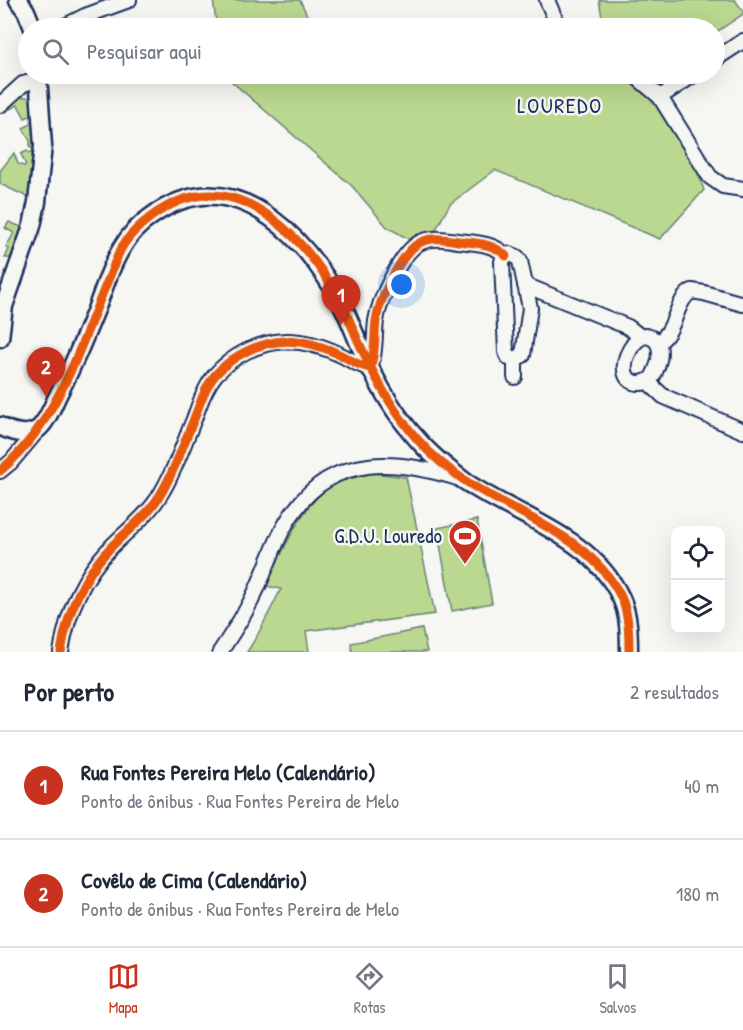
<!DOCTYPE html>
<html lang="pt">
<meta charset="utf-8">
<style>
body{margin:0;font-family:"Patrick Hand",sans-serif;background:#f6f6f7;color:#1f2937}
.controls{position:absolute;right:18px;bottom:18px;display:grid;overflow:hidden;border-radius:12px;box-shadow:0 6px 24px #0002}
.controls button{width:54px;height:54px;display:grid;place-items:center;padding:0;border:0;border-bottom:2px solid #e0e1e3;background:#fff;color:#1f2937;font:30px sans-serif}
.you{position:absolute;left:402px;top:285px;width:21px;height:21px;margin:-15px;border:4px solid #fff;border-radius:50%;background:#1a73e8;box-shadow:0 0 0 9px #1a73e833}
.badge{display:grid;place-items:center;width:39px;height:39px;border-radius:50%;background:#c8321e;color:#fff;font-size:20px;font-weight:700}
.pin{position:absolute;translate:-50% -50px;filter:drop-shadow(0 2px 3px #0008)}
.pin::after{content:'';position:absolute;top:32px;width:21px;height:18px;background:inherit;clip-path:polygon(0 0,100% 0,50% 100%)}
.list{margin:0;padding:0;list-style:none}
h2{display:flex;justify-content:space-between;align-items:center;height:78px;margin:0;padding:0 24px;font-size:26px}
h2 small{font-size:20px;font-weight:400;color:#747a83}
.list li{display:grid;grid-template-columns:39px 1fr auto;gap:18px;align-items:center;box-sizing:border-box;height:108px;padding:0 24px;border-top:2px solid #e0e1e3}
.list b{display:block;font-size:22px;white-space:nowrap}
.list p{margin:0;font-size:20px;white-space:nowrap;color:#747a83}
.list em{font-size:20px;font-style:normal;color:#747a83}
.icon{flex:none;width:33px;height:33px;fill:none;stroke:currentColor;stroke-width:2;stroke-linecap:round;stroke-linejoin:round}
.map{position:relative;flex:none;width:743px;height:652px;overflow:hidden}
.search{position:absolute;background:#fff;box-shadow:0 6px 24px #0002;left:18px;right:18px;top:18px;height:66px;display:flex;align-items:center;gap:15px;box-sizing:border-box;padding:0 21px;border-radius:33px;color:#747a83;font-size:22px}
.sheet{height:294px;background:#fff}
nav{display:flex;justify-content:space-around;align-items:center;box-sizing:border-box;height:84px;border-top:2px solid #e0e1e3;background:#fff;font-size:16px;color:#747a83}
nav a{display:grid;justify-items:center;gap:3px}
nav .on{color:#c8321e}
.map>svg:first-child{display:block}
.green{fill:#bad890;stroke:#6a8477;stroke-width:1.5}
.lines{fill:none;stroke-linecap:round;stroke-linejoin:round}
.minor-casing{stroke:#1b2f5e;stroke-width:18}
.tertiary-casing{stroke:#1b2f5e;stroke-width:21}
.minor{stroke:#f6f6f2;stroke-width:14}
.tertiary{stroke:#f6f6f2;stroke-width:16}
.cycleway-casing{stroke:#f6f6f2;stroke-width:13}
.cycleway{stroke:#e8590c;stroke-width:9}
.labels{text-anchor:middle;stroke-width:5;stroke-linejoin:round;paint-order:stroke}
.poi-label{font-size:21px;fill:#1b2f5e;stroke:#f6f6f2;text-anchor:end}
.neighbourhood-label{font-size:22px;letter-spacing:1.5px;fill:#1b2f5e;stroke:#f6f6f2}
</style>
<div class="map">
<svg width="743" height="652" viewBox="0 0 743 652">
<rect width="100%" height="100%" fill="#f6f6f2"/>
<filter id="ink" filterUnits="userSpaceOnUse"><feTurbulence type="fractalNoise" baseFrequency=".0167" numOctaves="2"/><feDisplacementMap in="SourceGraphic" scale="12" xChannelSelector="R" yChannelSelector="G"/><feConvolveMatrix kernelMatrix="1 2 1 2 8 2 1 2 1" color-interpolation-filters="sRGB"/></filter>
<g filter="url(#ink)">
<!-- green -->
<g class="green">
<polygon points="213,0 300,0 313,28 217,28"/>
<polygon points="599,0 735,0 743,11 743,14 715,33 714,28 604,28"/>
<polygon points="382,21 419,28 352,28 366,23"/>
<path d="M223,74H620C628,77 639,80 645,87C672,114 692,154 704,190L660,239L495,170L450,204L435,231L423,233L412,241L387,227L352,186Z"/>
<polygon points="18,96 32,98 35,114 25,118 18,105 2,113 0,112 12,99"/>
<polygon points="35,122 36,123 37,147 32,199 0,184 0,171 14,153 18,164 24,166 26,165 21,154 27,151 29,153 35,151 35,147 30,148 30,141 23,128"/>
<polygon points="9,222 24,228 11,258 5,258 9,249 6,247 14,233 5,228"/>
<path d="M373,473L406,477L435,614L306,631L309,652H247L257,636L281,589L266,586C283,552 303,496 341,481C351,478 363,476 373,473Z"/>
<polygon points="477,520 492,603 452,611 437,528"/>
<polygon points="422,629 427,652 352,652 351,643"/>
</g>
<g class="lines">
<defs>
<g id="minor">
<polyline points="547,0 559,28"/>
<polyline points="61,28 85,16 129,0"/>
<polyline points="714,60 743,41"/>
<polyline points="633,74 660,97 710,177 723,186 743,189"/>
<polyline points="660,97 695,74"/>
<polyline points="0,105 23,84 38,80"/>
<polygon points="510,254 517,257 520,261 530,308 523,355 515,359 509,358 506,352 502,262 503,258"/>
<polyline points="525,285 628,327 641,337"/>
<path d="M646,336C668,340 659,365 652,378C643,386 627,385 625,371C623,359 633,338 646,336Z"/>
<path d="M658,343C677,330 675,300 692,291L704,293L743,304"/>
<polyline points="515,359 515,377"/>
<polyline points="648,382 663,396 743,431"/>
<polyline points="0,471 11,462 38,430"/>
<path d="M61,652C67,613 83,576 111,547C130,528 150,514 163,490C176,467 184,443 194,419C200,403 205,387 216,374C229,360 247,349 266,344C291,337 318,344 341,355C351,360 359,366 370,368C376,354 374,336 376,321C379,301 401,251 421,242C433,237 446,239 458,241C475,243 494,243 506,256"/>
<path d="M220,652C232,634 244,616 253,597C267,569 276,535 295,510C335,453 398,460 457,478"/>
</g>
<g id="tertiary">
<polyline points="18,0 26,11 33,28"/>
<polyline points="0,338 4,306 32,226 37,202 43,146 38,74"/>
<path d="M0,426C10,432 28,437 38,429C47,422 53,405 58,395C73,366 85,337 97,307C105,286 112,262 125,243C136,225 160,208 180,201C247,177 304,240 335,292C346,309 352,328 360,346C375,380 393,413 418,440C431,455 447,468 463,480C516,517 592,535 621,598C629,615 629,634 629,652"/>
</g>
</defs>
<!-- minor casing -->
<use href="#minor" class="minor-casing"/>
<!-- tertiary casing -->
<use href="#tertiary" class="tertiary-casing"/>
<!-- minor -->
<use href="#minor" class="minor"/>
<!-- tertiary -->
<use href="#tertiary" class="tertiary"/>
<defs>
<g id="cycleway">
<path d="M0,471C39,439 64,390 82,344C92,320 101,296 111,273C115,262 119,250 126,241C139,224 159,209 179,201C246,175 306,241 336,294C347,311 353,331 362,349C377,382 394,413 418,440C431,455 448,469 464,480C517,516 591,536 621,597C629,614 629,634 629,652"/>
<path d="M61,652C67,613 83,576 111,547C130,528 150,514 163,490C176,467 184,443 194,419C200,403 205,387 216,374C229,360 247,349 266,344C291,337 318,344 341,355C351,360 359,366 370,368C376,354 374,336 376,321C379,301 401,251 421,242C433,237 446,239 458,241C475,243 494,243 506,256"/>
</g>
</defs>
<!-- cycleway casing -->
<use href="#cycleway" class="cycleway-casing"/>
<!-- cycleway -->
<use href="#cycleway" class="cycleway"/>
</g>
</g>
<!-- icons -->
<defs>
<symbol id="stadium-pin" viewBox="-11 -11 22 30"><path d="M0 17L-7.5 6A9.5 9.5 0 1 1 7.5 6Z" fill="#c8321e" stroke="#f6f6f2"/><path d="M0-5a6.5 5 0 1 0 0 10a6.5 5 0 1 0 0-10ZM-3.5-1.8h7v3.6h-7Z" fill="#fff"/></symbol>
</defs>
<g fill-rule="evenodd">
<use href="#stadium-pin" x="446" y="517" width="38" height="52"/>
</g>
<g class="labels">
<!-- poi labels -->
<g class="poi-label">
<text x="442" y="543">G.D.U. Louredo</text>
</g>
<!-- neighbourhood labels -->
<g class="neighbourhood-label">
<text x="560" y="113">LOUREDO</text>
</g>
</g>
</svg>
<div class="controls">
<button><svg class="icon" aria-label="locate" viewBox="0 0 24 24"><circle cx="12" cy="12" r="6"/><path d="M12 2v4M12 18v4M2 12h4M18 12h4"/></svg></button>
<button><svg class="icon" aria-label="layers" viewBox="0 0 24 24"><path d="M12 4l9 5-9 5-9-5zM3 14l9 5 9-5"/></svg></button>
</div>
<div class="you"></div>
<div class="pin badge" style="left:341px;top:325px">1</div>
<div class="pin badge" style="left:46px;top:397px">2</div>
<div class="search"><svg class="icon" aria-label="search" viewBox="0 0 24 24"><circle cx="10" cy="10" r="6"/><path d="M15 15l6 6"/></svg>Pesquisar aqui</div>
</div>
<section class="sheet">
<h2>Por perto<small>2 resultados</small></h2>
<ul class="list">
<li><span class="badge">1</span><div><b>Rua Fontes Pereira Melo (Calendário)</b><p>Ponto de ônibus · Rua Fontes Pereira de Melo</p></div><em>40 m</em></li>
<li><span class="badge">2</span><div><b>Covêlo de Cima (Calendário)</b><p>Ponto de ônibus · Rua Fontes Pereira de Melo</p></div><em>180 m</em></li>
</ul>
</section>
<nav>
<a class="on"><svg class="icon" aria-label="map" viewBox="0 0 24 24"><path d="M3 6l6-2 6 2 6-2v14l-6 2-6-2-6 2zM9 4v14M15 6v14"/></svg>Mapa</a>
<a><svg class="icon" aria-label="directions" viewBox="0 0 24 24"><path d="M12 3l9 9-9 9-9-9zM9 14v-3h6M13 9l2 2-2 2"/></svg>Rotas</a>
<a><svg class="icon" aria-label="saved" viewBox="0 0 24 24"><path d="M7 4h10v16l-5-4-5 4z"/></svg>Salvos</a>
</nav>
